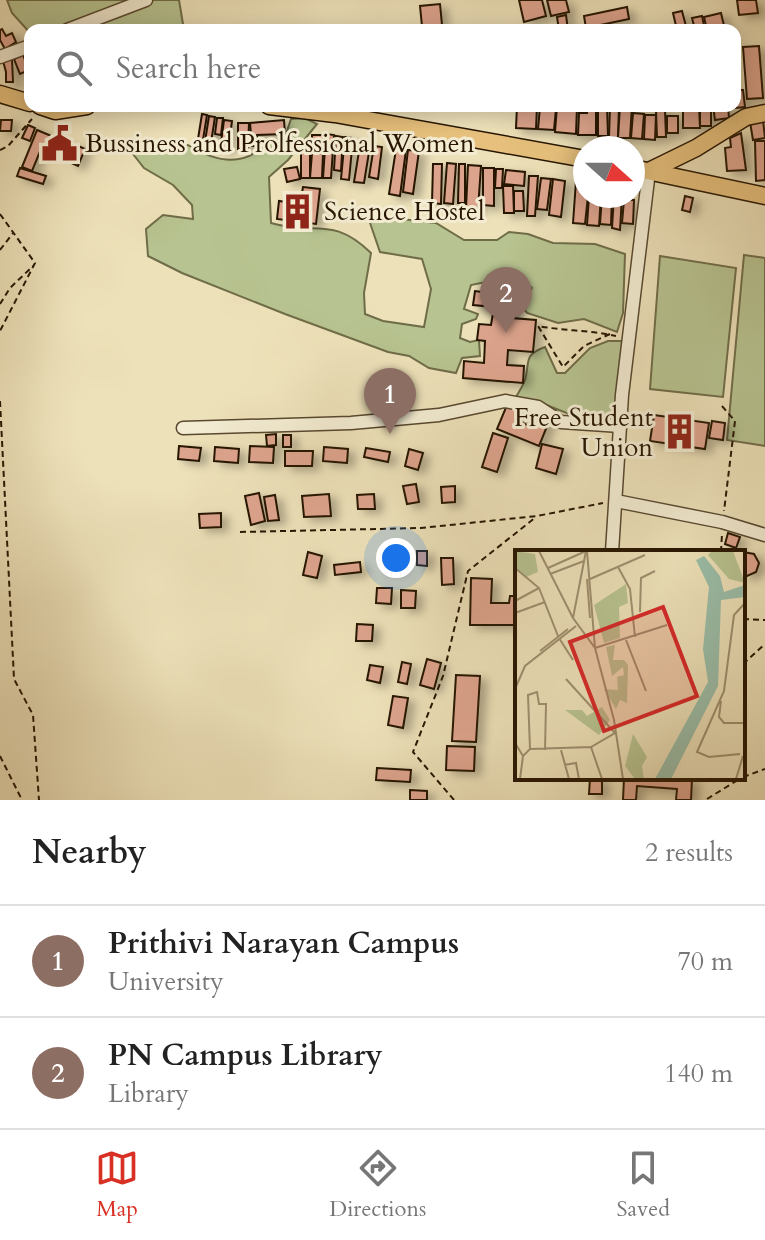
<!DOCTYPE html>
<style>
body{margin:0;font-family:Cardo,serif;background:#f6f6f6;color:#222}
.compass{position:absolute;left:573px;top:136px;width:72px;height:72px;border-radius:50%;background:#fff;box-shadow:0 4px 20px #0003;rotate:111deg}
.you{position:absolute;left:396px;top:558px;width:28px;height:28px;margin:-20px;border:6px solid #fff;border-radius:50%;background:#1a73e8;box-shadow:0 0 0 12px #1a73e833}
.badge{display:grid;place-items:center;width:52px;height:52px;border-radius:50%;background:#d93025;color:#fff;font-size:26px;font-weight:700}
.pin{position:absolute;translate:-50% -66px;filter:drop-shadow(0 2px 4px #0008)}
.pin::after{content:'';position:absolute;top:42px;width:28px;height:24px;background:inherit;clip-path:polygon(0 0,100% 0,50% 100%)}
.list{margin:0;padding:0;list-style:none}
h2{display:flex;justify-content:space-between;align-items:center;height:104px;margin:0;padding:0 32px;font-size:34px}
h2 small{font-size:26px;font-weight:400;color:#767676}
.list li{display:grid;grid-template-columns:52px 1fr auto;gap:24px;align-items:center;box-sizing:border-box;height:112px;padding:0 32px;border-top:2px solid #e0e0e0}
.list b{display:block;font-size:30px;white-space:nowrap}
.list p{margin:0;font-size:26px;white-space:nowrap;color:#767676}
.list em{font-size:26px;font-style:normal;color:#767676}
.icon{flex:none;width:44px;height:44px;fill:none;stroke:currentColor;stroke-width:2;stroke-linecap:round;stroke-linejoin:round}
.map{position:relative;flex:none;width:765px;height:800px;overflow:hidden}
.search{position:absolute;background:#fff;box-shadow:0 4px 20px #0003;left:24px;right:24px;top:24px;height:88px;display:flex;align-items:center;gap:20px;box-sizing:border-box;padding:0 28px;border-radius:16px;color:#767676;font-size:30px}
.sheet{height:328px;background:#fff}
nav{display:flex;justify-content:space-around;align-items:center;box-sizing:border-box;height:112px;border-top:2px solid #e0e0e0;background:#fff;font-size:22px;color:#767676}
nav a{display:grid;justify-items:center;gap:4px}
nav .on{color:#d93025}
.map>svg:first-child{display:block}
.green{fill:#b7c390;stroke:#6f6c48;stroke-width:2}
.building{fill:#dda48d;stroke:#271501;stroke-width:2;filter:url(#shadow)}
.lines{fill:none;stroke-linecap:round;stroke-linejoin:round}
.minor-casing{stroke:#58482f;stroke-width:15}
.major-casing{stroke:#271501;stroke-width:19}
.path{stroke:#271501;stroke-width:2;stroke-dasharray:6 4;stroke-linecap:butt}
.minor{stroke:#f3ecd2;stroke-width:12}
.major{stroke:#e6c07c;stroke-width:16}
.labels{text-anchor:middle;stroke-width:6;stroke-linejoin:round;paint-order:stroke}
.poi-label{font-size:26px;fill:#271501;stroke:#f3ecd2;text-anchor:start}
.inset-road{fill:none;stroke:#9e8f6f;stroke-width:2}
.view{fill:#d62828;fill-opacity:0.15;stroke:#d62828;stroke-width:4}
.inset-edge{fill:none;stroke:#271501;stroke-width:4}
</style>
<div class="map">
<svg width="765" height="800" viewBox="0 0 765 800">
<defs>
<filter id="shadow"><feDropShadow dx="7" dy="4" stdDeviation="4" flood-color="#0004"/></filter>
</defs>
<rect width="100%" height="100%" fill="#ede1b9"/>
<filter id="stains"><feTurbulence type="fractalNoise" baseFrequency=".0025" numOctaves="4"/><feColorMatrix values="0 0 0 0 .2 0 0 0 0 .09 0 0 0 0 .02 0 0 0 .5 -.17"/></filter>
<radialGradient id="worn" r=".72"><stop offset=".6" stop-color="#630" stop-opacity="0"/><stop offset="1" stop-color="#630" stop-opacity=".3"/></radialGradient>
<!-- green -->
<g class="green">
<polygon points="7,0 179,0 184,30 30,30 30,33 12,13"/>
<path d="M305,118L317,124L288,160L269,177L271,223C315,236 332,215 371,253L364,293L365,314L383,321L424,327L431,289L422,259L380,252L369,220L393,218L436,223L464,240H497L509,232L528,234L553,243L595,244L625,254L623,313L617,332L584,319L558,323L527,313L522,306L532,288L520,277L505,273L491,281L471,285L464,309L478,314L476,319L462,324L460,338L470,342L479,340L480,356L462,358L456,373L429,368L409,356L388,352L285,314L182,273L148,256L146,229L163,215L193,219L192,205L173,185L144,168L133,154L188,145C209,158 234,167 256,152C268,145 272,140 285,137L291,119Z"/>
<polygon points="744,255 765,258 765,446 727,440"/>
<polygon points="660,256 736,268 723,397 650,389"/>
<path d="M608,341H622L616,418L590,413L569,414L539,402L515,399C518,393 523,386 525,380C530,362 523,355 545,347L557,373H565L590,348Z"/>
</g>
<!-- building -->
<g class="building">
<polygon points="519,0 542,0 546,16 524,22"/>
<polygon points="547,0 566,0 569,12 551,16"/>
<polygon points="737,0 756,0 758,13 739,15"/>
<polygon points="440,4 442,25 422,26 420,6"/>
<polygon points="627,7 629,19 586,28 584,16"/>
<polygon points="682,11 687,30 677,30 673,13"/>
<polygon points="721,13 725,30 707,30 704,17"/>
<polygon points="566,15 568,30 559,30 557,17"/>
<polygon points="702,16 705,30 695,30 692,18"/>
<polygon points="2,29 6,36 12,33 16,42 5,49 0,40 0,30"/>
<polygon points="759,46 763,98 747,99 743,47"/>
<polygon points="23,55 29,70 20,74 14,59"/>
<polygon points="12,59 13,82 6,82 6,72 3,61"/>
<polygon points="735,90 743,90 745,107 736,108"/>
<polygon points="517,106 537,106 536,129 516,128"/>
<polygon points="557,106 577,106 576,134 555,132"/>
<polygon points="587,106 596,106 596,135 578,135 579,113 587,113"/>
<polygon points="598,106 607,106 608,136 598,136"/>
<polygon points="610,106 619,106 618,138 609,137"/>
<polygon points="620,106 632,106 630,138 618,138"/>
<polygon points="683,106 699,106 700,128 683,128"/>
<polygon points="713,106 728,106 729,118 715,120"/>
<polygon points="540,107 556,109 554,130 538,129"/>
<polygon points="665,110 666,137 657,137 656,111"/>
<rect x="700" y="110" width="11" height="16"/>
<polygon points="633,113 644,114 642,139 631,138"/>
<polygon points="202,114 207,115 203,140 198,139"/>
<polygon points="645,115 656,115 655,140 644,139"/>
<polygon points="209,116 215,117 210,149 204,148"/>
<rect x="667" y="116" width="11" height="17"/>
<polygon points="217,118 223,118 221,135 215,134"/>
<polygon points="1,120 12,120 11,131 0,131"/>
<polygon points="224,120 232,121 228,151 220,150"/>
<polygon points="284,120 285,134 257,135 257,146 252,146 250,123"/>
<polygon points="763,120 765,138 753,140 750,122"/>
<polygon points="238,123 249,123 248,149 238,149"/>
<polygon points="28,125 35,128 30,141 22,138"/>
<polygon points="37,130 73,145 69,155 43,144 32,171 22,167"/>
<polygon points="741,133 746,170 727,171 725,148 731,147 730,138"/>
<polygon points="326,134 334,135 331,178 323,178"/>
<polygon points="312,135 323,135 324,151 312,152"/>
<polygon points="336,136 343,137 341,171 334,170"/>
<polygon points="345,137 353,138 349,180 341,179"/>
<polygon points="755,141 765,141 765,180 756,181"/>
<polygon points="76,145 85,149 78,166 69,162"/>
<polygon points="360,145 370,146 364,183 354,182"/>
<polygon points="374,146 382,147 378,179 369,177"/>
<polygon points="396,149 406,150 400,196 389,194"/>
<polygon points="408,150 419,151 413,194 403,192"/>
<rect x="301" y="151" width="9" height="27"/>
<polygon points="312,153 323,154 322,178 310,178"/>
<polygon points="447,163 456,164 453,204 444,203"/>
<polygon points="433,164 442,164 441,204 432,203"/>
<polygon points="459,164 465,164 465,203 458,203"/>
<polygon points="468,165 481,166 478,209 466,208"/>
<polygon points="297,167 300,179 287,182 284,169"/>
<polygon points="20,168 46,176 43,184 17,176"/>
<polygon points="483,168 494,168 494,206 483,205"/>
<polygon points="496,169 503,169 502,188 495,188"/>
<polygon points="506,170 525,172 524,186 504,184"/>
<polygon points="529,176 538,176 535,216 527,216"/>
<polygon points="541,178 551,179 547,210 537,209"/>
<polygon points="553,179 565,181 561,217 549,215"/>
<polygon points="576,181 585,181 585,196 588,196 585,224 573,223"/>
<polygon points="503,186 513,186 514,213 504,213"/>
<polygon points="303,187 320,189 316,224 277,219 279,201 300,204"/>
<polygon points="514,191 523,191 524,211 514,211"/>
<polygon points="589,196 601,196 599,226 587,225"/>
<polygon points="602,196 612,196 611,225 600,224"/>
<polygon points="614,196 622,196 620,230 612,228"/>
<polygon points="685,196 693,198 690,212 682,210"/>
<polygon points="624,200 634,200 633,224 622,223"/>
<polygon points="506,284 515,286 517,290 512,318 536,320 533,352 508,350 507,365 524,366 523,383 463,378 464,361 484,363 485,341 477,340 479,324 491,325 494,307 473,305 475,291 499,294 499,289"/>
<polygon points="507,405 520,411 516,420 529,426 535,412 550,419 539,446 497,429"/>
<polygon points="654,415 709,423 705,449 650,441"/>
<polygon points="712,421 725,423 723,440 709,438"/>
<polygon points="493,433 508,438 497,472 482,467"/>
<polygon points="276,434 276,445 267,446 266,435"/>
<rect x="283" y="435" width="8" height="12"/>
<polygon points="542,444 563,449 556,474 536,468"/>
<polygon points="179,446 201,448 199,461 178,459"/>
<polygon points="250,446 274,447 273,463 249,462"/>
<polygon points="215,447 239,449 238,463 214,461"/>
<polygon points="324,447 348,449 347,463 323,461"/>
<polygon points="366,448 390,452 388,462 364,457"/>
<polygon points="409,449 423,453 418,470 405,466"/>
<polygon points="285,451 313,451 312,466 285,466"/>
<polygon points="416,484 419,502 407,504 403,486"/>
<polygon points="455,486 455,502 442,503 441,487"/>
<polygon points="259,493 265,521 251,525 245,496"/>
<polygon points="329,494 331,516 304,517 302,496"/>
<polygon points="374,494 375,509 358,509 357,495"/>
<polygon points="275,495 279,520 268,521 264,497"/>
<polygon points="221,513 221,527 200,528 199,514"/>
<polygon points="728,533 740,537 736,548 725,544"/>
<polygon points="417,551 427,551 427,566 417,565"/>
<polygon points="308,552 322,556 317,578 303,575"/>
<polygon points="743,552 754,554 759,563 756,572 747,576 743,575"/>
<polygon points="400,554 401,569 383,571 382,556"/>
<polygon points="441,558 453,558 454,584 442,585"/>
<polygon points="360,562 361,572 335,575 334,565"/>
<polygon points="471,578 492,579 491,603 509,603 510,596 517,596 517,625 470,625"/>
<polygon points="377,588 392,588 391,604 376,603"/>
<polygon points="401,590 416,591 415,608 401,608"/>
<polygon points="357,624 373,625 372,641 356,641"/>
<polygon points="427,659 441,663 434,689 420,685"/>
<polygon points="402,662 411,664 407,684 398,682"/>
<polygon points="370,665 383,667 380,683 367,680"/>
<polygon points="456,675 480,676 476,742 452,741"/>
<polygon points="393,696 408,698 403,728 388,725"/>
<polygon points="447,746 475,747 474,771 446,770"/>
<polygon points="377,768 411,770 410,782 376,780"/>
<polygon points="590,778 602,778 602,794 589,794"/>
<polygon points="624,778 692,778 691,800 676,800 677,789 637,786 636,800 623,800"/>
<polygon points="410,790 427,791 427,800 410,800"/>
</g>
<g class="lines">
<defs>
<g id="minor">
<polyline points="67,30 146,0"/>
<polyline points="0,57 30,46"/>
<polyline points="183,428 351,423 439,415 505,401 538,407 561,422 620,426"/>
<polyline points="616,501 722,522 765,535"/>
<polyline points="612,552 622,395 649,171"/>
</g>
<g id="major">
<polyline points="0,94 30,103"/>
<polyline points="40,106 55,111 87,106"/>
<polyline points="269,106 335,114 585,159"/>
<polyline points="633,168 765,196"/>
<polyline points="649,171 696,148 746,117 765,113"/>
</g>
</defs>
<!-- minor casing -->
<use href="#minor" class="minor-casing"/>
<!-- major casing -->
<use href="#major" class="major-casing"/>
<!-- path -->
<g class="path">
<polyline points="0,150 8,146 32,119"/>
<polyline points="0,214 35,263 0,331"/>
<polyline points="0,250 13,233"/>
<polyline points="0,304 10,288 33,266"/>
<path d="M610,334L584,346L563,367L538,326C564,331 590,330 616,336"/>
<polyline points="0,401 14,679 33,715 39,800"/>
<polyline points="722,406 735,421 724,511"/>
<polyline points="240,532 421,528 537,516 603,503"/>
<polyline points="721,552 722,534"/>
<polyline points="743,619 765,620"/>
<polyline points="743,664 765,644"/>
<polyline points="0,756 22,800"/>
<polyline points="743,777 765,769"/>
<polyline points="707,799 741,778"/>
<polyline points="454,800 413,752 443,676 468,571 536,517"/>
</g>
<!-- minor -->
<use href="#minor" class="minor"/>
<!-- major -->
<use href="#major" class="major"/>
</g>
<!-- icons -->
<defs>
<symbol id="civic-bare" viewBox="-9 -9 18 18"><path d="M-.6-6.5H3V-4.5H.6V-3L4-1V1h2V6H-6V1h2V-1L-.6-3ZM-1.2 2.5V6h2.4V2.5Z" fill="#8f2418" stroke="#f3ecd2" stroke-width="2.5" paint-order="stroke"/></symbol>
<symbol id="building-bare" viewBox="-9 -9 18 18"><path d="M-4-6H4V6H1V3H-1V6H-4ZM-2.5-4.3h1.7v1.8h-1.7ZM.8-4.3h1.7v1.8H.8ZM-2.5-1h1.7V.8h-1.7ZM.8-1h1.7V.8H.8Z" fill="#8f2418" stroke="#f3ecd2" stroke-width="2.5" paint-order="stroke"/></symbol>
</defs>
<g fill-rule="evenodd">
<use href="#civic-bare" x="34" y="118" width="51" height="51"/>
<use href="#building-bare" x="272" y="186" width="51" height="51"/>
<use href="#building-bare" x="654" y="406" width="51" height="51"/>
</g>
<g class="labels">
<!-- poi labels -->
<g class="poi-label">
<text x="85" y="152">Bussiness and Prolfessional Women</text>
<text x="324" y="220">Science Hostel</text>
<text x="653" y="426" text-anchor="end">Free Student<tspan x="653" dy="30">Union</tspan></text>
</g>
</g>
<!-- overview -->
<g transform="translate(515 550)">
<rect width="230" height="230" fill="#ede1b9"/>
<path d="M0,1L20,4L23,22L11,27L0,18ZM197,1H218L230,33L214,29L193,5ZM111,34L113,53L104,57L105,88L89,93L79,55ZM100,95L98,110H109L113,115L112,153L105,150L101,159L89,139L103,140L102,127L109,125L108,117L97,126L91,97ZM87,157L95,170L84,185L50,160H67L72,166ZM118,184L132,207L127,216L129,229H120L110,216Z" fill="#b7c390"/>
<path d="M189,6L205,26L209,42L230,35V47L206,50L203,136L156,229H140L193,132L188,99L194,37L181,10Z" fill="#9abea9"/>
<path class="inset-road" d="M24,1L58,68M71,1L58,68L80,98M72,1L80,98L99,170L108,229M103,17L115,39L120,87M0,18L24,38L43,86M33,18L71,1M35,24L69,11M72,29L75,68M75,29L130,5M0,51L24,38M125,62L126,28L140,21M0,63L30,52M44,88L58,110M111,90L131,141M80,98L152,75M25,101L53,79M0,139L10,116L61,76M206,151L204,167L209,173H230M0,193L8,206L5,229M76,197L87,229M15,199L13,145L22,142L24,154H31L30,200M46,200L54,229M225,204L194,207L182,202L209,141L219,65L230,53M8,206L15,199L76,197L100,183L51,129M49,215L61,213L64,229M221,229L228,206"/>
<path class="view" d="M148,57L182,146L89,181L55,92Z"/>
<rect width="230" height="230" class="inset-edge"/>
</g>
<rect width="100%" height="100%" filter="url(#stains)"/>
<rect width="100%" height="100%" fill="url(#worn)"/>
</svg>
<svg class="compass" viewBox="-18 -18 36 36"><path d="M0-13l5 13h-10z" fill="#e53935"/><path d="M0 13l5-13h-10z" fill="#767676"/></svg>
<div class="you"></div>
<div class="pin badge" style="left:390px;top:434px;background:#8d6e63">1</div>
<div class="pin badge" style="left:506px;top:333px;background:#8d6e63">2</div>
<div class="search"><svg class="icon" aria-label="search" viewBox="0 0 24 24"><circle cx="10" cy="10" r="6"/><path d="M15 15l6 6"/></svg>Search here</div>
</div>
<section class="sheet">
<h2>Nearby<small>2 results</small></h2>
<ul class="list">
<li><span class="badge" style="background:#8d6e63">1</span><div><b>Prithivi Narayan Campus</b><p>University</p></div><em>70 m</em></li>
<li><span class="badge" style="background:#8d6e63">2</span><div><b>PN Campus Library</b><p>Library</p></div><em>140 m</em></li>
</ul>
</section>
<nav>
<a class="on"><svg class="icon" aria-label="map" viewBox="0 0 24 24"><path d="M3 6l6-2 6 2 6-2v14l-6 2-6-2-6 2zM9 4v14M15 6v14"/></svg>Map</a>
<a><svg class="icon" aria-label="directions" viewBox="0 0 24 24"><path d="M12 3l9 9-9 9-9-9zM9 14v-3h6M13 9l2 2-2 2"/></svg>Directions</a>
<a><svg class="icon" aria-label="saved" viewBox="0 0 24 24"><path d="M7 4h10v16l-5-4-5 4z"/></svg>Saved</a>
</nav>
